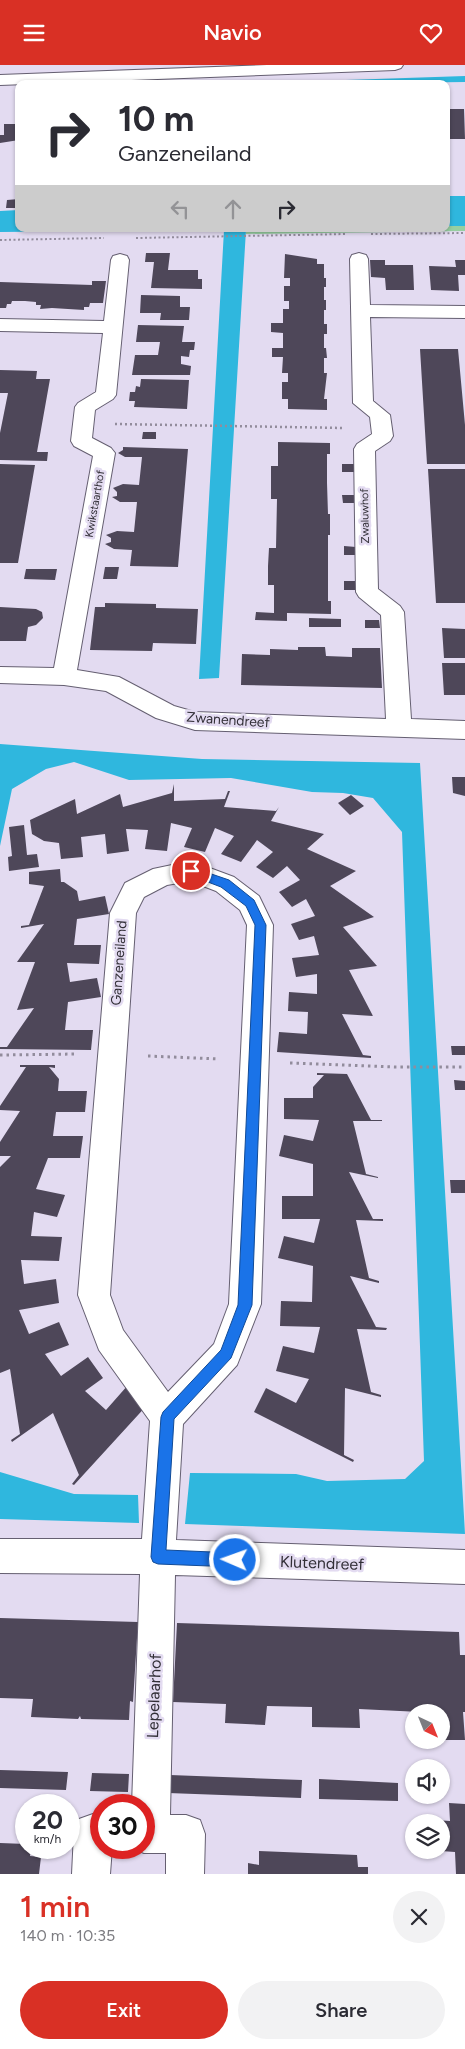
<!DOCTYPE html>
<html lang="en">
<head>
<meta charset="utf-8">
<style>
	body { margin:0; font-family:Figtree,sans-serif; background:#f2f2f3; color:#2b2b33; height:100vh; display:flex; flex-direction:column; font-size:19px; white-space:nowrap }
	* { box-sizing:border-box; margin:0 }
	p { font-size:16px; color:#7c7c81 }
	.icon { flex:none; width:28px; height:28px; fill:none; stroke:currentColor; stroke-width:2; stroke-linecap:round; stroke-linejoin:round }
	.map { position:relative; height:1809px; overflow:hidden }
	.sheet { display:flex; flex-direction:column; background:#fff; flex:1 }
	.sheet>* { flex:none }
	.hud { position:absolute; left:15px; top:15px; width:435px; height:152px; border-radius:10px; box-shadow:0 1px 4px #0004; background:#fff; color:#2b2b33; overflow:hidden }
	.needle { width:32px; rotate:137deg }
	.buttons { position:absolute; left:405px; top:1639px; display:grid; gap:10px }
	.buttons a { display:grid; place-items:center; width:45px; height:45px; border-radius:50%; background:#fff; box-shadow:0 1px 4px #0004; font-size:25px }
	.speed { position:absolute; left:15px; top:1729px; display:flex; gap:10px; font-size:25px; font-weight:700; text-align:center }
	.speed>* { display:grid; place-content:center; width:65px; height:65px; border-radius:50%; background:#fff; box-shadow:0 1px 4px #0004; line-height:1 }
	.speed small { font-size:12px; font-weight:400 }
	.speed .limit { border:8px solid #d22; background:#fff; color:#111 }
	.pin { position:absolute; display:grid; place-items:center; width:42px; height:42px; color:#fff; margin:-21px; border:2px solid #fff; border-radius:50%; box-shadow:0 1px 5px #0007 }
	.me { position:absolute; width:55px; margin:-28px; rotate:272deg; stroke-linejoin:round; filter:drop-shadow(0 0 4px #0008) }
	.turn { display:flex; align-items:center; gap:18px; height:105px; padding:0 20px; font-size:22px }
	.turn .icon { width:65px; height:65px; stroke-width:2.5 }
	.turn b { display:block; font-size:35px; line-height:42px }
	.lanes { display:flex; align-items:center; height:48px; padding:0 20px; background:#0003; justify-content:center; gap:25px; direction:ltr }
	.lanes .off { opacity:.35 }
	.round { display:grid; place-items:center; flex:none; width:52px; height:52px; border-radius:26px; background:#f2f2f3 }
	.overview { display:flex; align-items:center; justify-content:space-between; height:85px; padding:0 20px }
	h1 { font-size:30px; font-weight:600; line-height:38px; color:#d93025 }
	.cta { display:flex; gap:10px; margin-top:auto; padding:10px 20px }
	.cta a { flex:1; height:58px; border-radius:30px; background:#d93025; color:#fff; font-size:20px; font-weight:600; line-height:58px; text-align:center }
	.cta a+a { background:#f2f2f3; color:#2b2b33 }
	header { display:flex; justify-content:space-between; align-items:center; height:65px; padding:0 20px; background:#d93025; color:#fff; font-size:22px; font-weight:600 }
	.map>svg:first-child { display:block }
	.green { fill:#97cfa1 }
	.water { fill:#2fb7de }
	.building { fill:#4e4759 }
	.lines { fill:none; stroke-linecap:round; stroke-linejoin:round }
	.minor-casing { stroke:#655f71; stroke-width:2 }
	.path-far2 { stroke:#928c9c; stroke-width:2; stroke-dasharray:2 2.5; stroke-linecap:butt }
	.path-far1 { stroke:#928c9c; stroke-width:2.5; stroke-dasharray:2 3; stroke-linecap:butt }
	.path { stroke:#928c9c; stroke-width:3; stroke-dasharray:2.5 4; stroke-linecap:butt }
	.minor { fill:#fff; fill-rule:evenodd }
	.route { fill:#1a73e8; stroke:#114b97 }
	.labels { text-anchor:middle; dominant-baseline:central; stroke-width:5; stroke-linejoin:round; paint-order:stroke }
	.far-street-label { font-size:11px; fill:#322f37; stroke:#e3dbf1 }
	.street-label { font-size:14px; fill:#322f37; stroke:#e3dbf1 }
	.near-street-label { font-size:16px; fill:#322f37; stroke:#e3dbf1 }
</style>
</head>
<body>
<header><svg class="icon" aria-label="menu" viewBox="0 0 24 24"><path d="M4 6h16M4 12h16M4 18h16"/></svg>Navio<svg class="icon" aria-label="heart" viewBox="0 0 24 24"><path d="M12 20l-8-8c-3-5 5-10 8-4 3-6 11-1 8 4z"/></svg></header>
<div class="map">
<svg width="465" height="1809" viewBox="0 0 465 1809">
	<rect width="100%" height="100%" fill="#e3dbf1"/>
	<path class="green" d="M446 161H465V166L246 169V165L446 164Z"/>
	<path class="water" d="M465 11V17L316 19V16Z
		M446 131H465V161H446Z
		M19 145V164H304L246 165 219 613 199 614 224 165 0 167V146Z
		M0 679 202 694 420 698 465 1469 185 1459 190 1408 296 1409 327 1416 405 1414 424 1396 402 767 373 733 343 728 312 727 231 713 129 715 74 697 46 704 12 724 0 781Z
		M0 1407 74 1429 138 1430 139 1458 0 1454Z"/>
	<path class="building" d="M446 44H464L465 74H446Z
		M4 59H19V75L0 78V70H4Z
		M19 134V143H6L7 135Z
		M146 188H170L168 205H198V214H202V224L151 223 154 197H145Z
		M285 189 317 194V199H324V213H326V222H324V235H326V245H324V259H327V269H324V283H326L327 293H324V308H327L324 334H327V345L288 344V334H282V317H288V308H282L283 292H272V283H283V268L271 267V258H283V244H289V236H284V221H290V213H284Z
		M370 195H385V200H413L414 225H386L385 213 371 212Z
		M455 195H465V210H458L459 226 431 225 429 201 456 202Z
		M92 216H106L103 238H90L89 242H84V245L52 243 40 244 41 240H36V237L25 236H12L11 239H7L6 243H0V217L92 220Z
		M141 230 180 231V242H190L189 255H160L161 248H140Z
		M138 260 184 261 182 277H195L194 285H190L189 292 181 291V299L191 301 190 310H132L135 290H158L160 277H136Z
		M420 284H458L465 360V399H427Z
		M0 305 37 306 36 314H50L37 387H48L47 396 0 395V368L8 328H0Z
		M141 314 189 315 187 344 134 342 135 336H129L130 327H135L136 321 140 322Z
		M143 367H156V374H142Z
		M278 377 330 378V389H327V418L328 449H330V470H328V536H331V549L287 548V556L255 555 256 547 274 548V520H268V501L269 483H276L277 434H271V401H278Z
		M123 382 188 384 178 502 130 501 132 485 114 484 105 479 111 477V473L106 470 117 466 134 467 137 437H120L112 432 117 431V427L113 423 123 419 139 420 142 392H125L118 388 123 385Z
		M0 399 35 400 18 498H0Z
		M342 399H355V407H342Z
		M428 404H465V538H436Z
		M342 430H355V438H343Z
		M344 481 356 482V490H344Z
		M105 502H119L117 514H103Z
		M26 504H57L55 515 24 514Z
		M344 516H357V525H344Z
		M105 538 156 539V543L198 544 196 579 153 578 152 586 90 585 95 542H105Z
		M0 542 36 544 42 547 43 553 36 560 28 562 26 576H0Z
		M309 553 341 554V562H309Z
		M365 555H379L380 563H365Z
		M442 563 465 564V593H444Z
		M298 582H325L326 591 352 592V583H380L382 623 241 620 242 589 270 590V584L298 585Z
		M442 598H465V630H444Z
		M452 712H465V731L453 728Z
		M174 719V736L225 734 228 726H230L224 742 276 746 279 742 271 756 324 769 307 784 356 806 330 821 374 852 343 862 377 901 349 905 373 951 342 949 363 990 371 991V993L277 987 279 967 307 969 308 947 288 946 289 927 317 929V909L296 912 292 893 319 890 314 871 299 875 291 859 315 851 306 834 292 842 279 827 300 815 287 801 273 813 256 802 273 787 257 775 241 797 221 789 234 771 215 763 205 787 184 782 192 763 171 758 167 786 145 784 148 765 126 764 129 786 107 789 105 769 81 772 83 792 61 794 59 778 44 776 32 769 30 755 75 734 77 749 120 729 123 742 172 728Z
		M351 730 364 741 350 750 338 738Z
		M24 760 27 790 37 789 39 802 9 806 8 792 12 791 9 762Z
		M60 804 61 817H64L77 826 79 836 105 831 109 849 77 854 74 880H101L99 899 67 898 70 917 97 913 101 932 68 937 65 965H93L91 985 0 984V982H7L34 943 17 945 35 897H17L44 859 21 863V861L29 860 44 821 29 819V807Z
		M451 981H465V990H452Z
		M20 1000H55V1003L49 1002 59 1014 58 1026H87L85 1047H56L53 1071H83L80 1093H48L36 1124 65 1130 57 1152 34 1147 31 1171 62 1172 59 1196 21 1195 24 1219 56 1214 59 1238 19 1245 29 1269 59 1257 69 1280 45 1289 61 1311 88 1292 103 1313 85 1326 106 1345 128 1320 149 1338 74 1420 72 1419 79 1410 53 1348 12 1377 11 1375 20 1369 10 1304 0 1308V1102L11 1091H0V1077L20 1046 0 1045V1041L26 1002H20Z
		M317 1008 347 1009 371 1055H382V1056H353L366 1109 378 1112V1113L349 1107 373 1154H383V1156L356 1155 369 1213 379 1216V1218L350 1211 376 1262 387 1263 386 1265 357 1264 371 1327 381 1330V1332L345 1323 344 1390 354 1395 353 1397 254 1347 266 1323 296 1338 309 1314 276 1306 283 1281 314 1288 320 1262 280 1261 281 1236 312 1237 313 1201 278 1193 284 1171 314 1178 320 1154H282V1131H313V1099L279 1091 284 1070 313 1076 319 1055 284 1054V1033H313V1022L324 1010H317Z
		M454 1015 465 1016V1025H455Z
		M450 1115H465V1128H451Z
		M0 1553 138 1557 133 1637 130 1636 129 1655 81 1654 80 1651 78 1654 31 1652 33 1634 0 1633Z
		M177 1558 459 1567 460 1590H465V1647H463L465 1675H441V1648L359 1644 360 1663 312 1662V1642L267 1641 265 1660 225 1658 226 1639 173 1637Z
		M0 1705 68 1707 66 1725 0 1723Z
		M92 1708 129 1709 128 1727 90 1726Z
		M170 1710 302 1715 301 1733 168 1728Z
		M319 1714 398 1718V1736L319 1734Z
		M449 1738 465 1739V1809H456L455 1787 441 1786V1758H435V1755L450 1756Z
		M0 1778 26 1779V1782H31L30 1791 41 1792 39 1809H0Z
		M259 1786 357 1790 358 1802H368V1809H248V1798L259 1800Z"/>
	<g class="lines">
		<defs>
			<path id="minor" d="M267 0H403L401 3 395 5 0 20V10Z
				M359 188 366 190 368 194 370 240 465 241V253L370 252 373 336 390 350 393 371 390 376 375 386 378 524 400 541 404 547 411 654 465 656V674L195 665 156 653 106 626 64 620 0 618V602L54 603 93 391 74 381 71 376 75 342 78 338 96 327 103 268 0 266V254L104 256 111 195 113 191 120 189 127 191 129 195 116 330 113 334 95 345 92 373 111 383 115 388 77 605 119 612 174 641 195 647 386 654 381 550 359 532 356 527 354 384 357 379 372 369 370 352 353 338 350 194 352 190Z
				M191 796 234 812 259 831 273 860 261 1239 237 1300 183 1359 176 1475 465 1485V1519L175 1510 170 1750H186L200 1755 205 1769 204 1809H166V1788H144L130 1782H144V1740H132L140 1509 0 1508V1474H142L150 1356 99 1285 78 1230 110 848 125 818 153 804ZM190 816 216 826 240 845 247 860 229 1239 214 1279 168 1327 123 1265 110 1230 136 848 144 832 167 820Z
				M93 1749H101V1782H112L110 1809H72L74 1768 79 1754Z"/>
		</defs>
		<use href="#minor" class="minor-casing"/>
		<path class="path-far2" d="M371 169 465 168
			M136 173 347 169
			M0 175 104 173"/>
		<path class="path-far1" d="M115 359 344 363"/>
		<path class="path" d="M0 990 77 989
			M148 991 219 994
			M290 998 395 1002H465"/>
		<use href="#minor" class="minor"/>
	</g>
	<path class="route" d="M191 802 229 815 254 835 266 860 252 1240 231 1293 174 1354 166 1485 235 1488 240 1490 242 1495 240 1500 235 1502 158 1499 153 1497 151 1492 161 1352 163 1347 221 1285 238 1240 255 860 246 841 221 822 187 809 185 806Z"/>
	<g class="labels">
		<g class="far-street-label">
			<text transform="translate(95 439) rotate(-80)">Kwikstaarthof</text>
			<text transform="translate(365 451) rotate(-91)">Zwaluwhof</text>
		</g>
		<g class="street-label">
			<text transform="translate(228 655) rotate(4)">Zwanendreef</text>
			<text transform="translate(119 898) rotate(-86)">Ganzeneiland</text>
		</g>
		<g class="near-street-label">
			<text transform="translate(322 1498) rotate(2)">Klutendreef</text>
			<text transform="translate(154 1631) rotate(-88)">Lepelaarhof</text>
		</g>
	</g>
</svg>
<div class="buttons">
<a><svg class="needle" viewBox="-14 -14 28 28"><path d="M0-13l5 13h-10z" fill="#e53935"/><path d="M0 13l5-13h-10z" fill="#7c7c81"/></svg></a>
<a><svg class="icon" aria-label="sound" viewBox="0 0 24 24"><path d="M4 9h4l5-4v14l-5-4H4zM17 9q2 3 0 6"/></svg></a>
<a><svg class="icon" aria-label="layers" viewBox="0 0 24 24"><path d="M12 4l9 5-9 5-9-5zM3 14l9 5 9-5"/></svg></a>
</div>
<div class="speed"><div>20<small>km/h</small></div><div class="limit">30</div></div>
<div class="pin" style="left:191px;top:806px;background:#d93025"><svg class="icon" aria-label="arrive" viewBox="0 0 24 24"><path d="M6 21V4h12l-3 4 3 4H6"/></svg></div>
<svg class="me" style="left:235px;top:1495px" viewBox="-20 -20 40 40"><circle r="17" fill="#1a73e8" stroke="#fff" stroke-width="3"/><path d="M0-11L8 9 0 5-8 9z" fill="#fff"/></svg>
<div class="hud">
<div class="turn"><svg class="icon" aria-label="right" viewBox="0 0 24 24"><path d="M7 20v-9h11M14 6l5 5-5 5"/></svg><div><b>10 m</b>Ganzeneiland</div></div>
<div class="lanes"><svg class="icon off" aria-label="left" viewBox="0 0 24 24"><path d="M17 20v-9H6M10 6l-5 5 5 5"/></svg><svg class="icon off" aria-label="ahead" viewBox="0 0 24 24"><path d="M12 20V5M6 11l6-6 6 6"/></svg><svg class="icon" aria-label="right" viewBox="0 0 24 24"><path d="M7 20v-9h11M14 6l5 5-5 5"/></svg></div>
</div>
</div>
<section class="sheet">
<div class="overview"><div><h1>1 min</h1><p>140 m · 10:35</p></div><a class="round"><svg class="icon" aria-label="close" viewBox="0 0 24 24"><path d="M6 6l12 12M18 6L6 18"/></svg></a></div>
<div class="cta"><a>Exit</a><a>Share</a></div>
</section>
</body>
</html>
